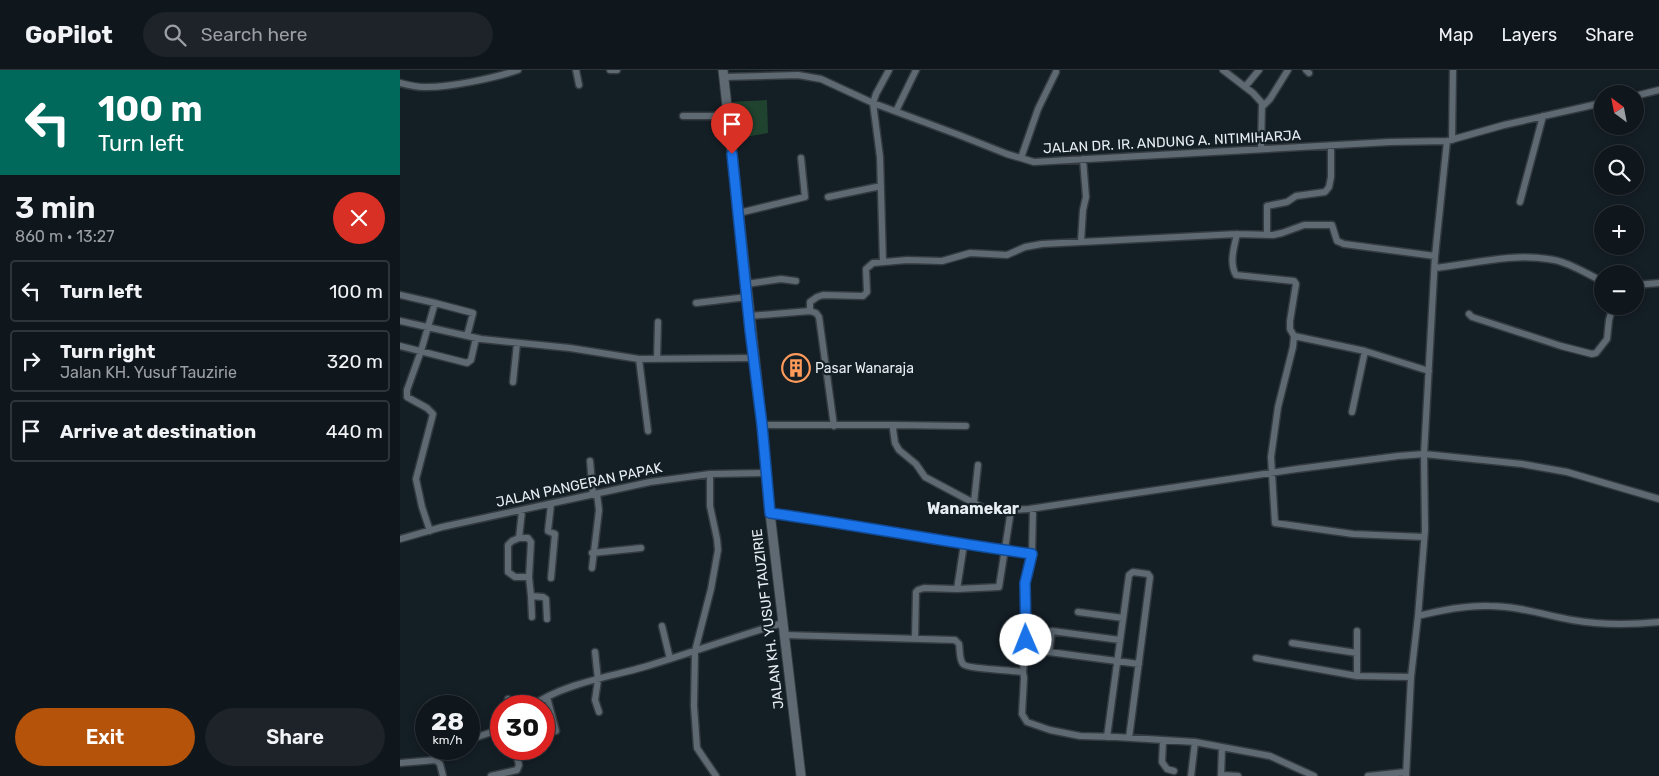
<!DOCTYPE html>
<html lang="en">
<head>
<meta charset="utf-8">
<style>
	body { margin:0; font-family:Rubik,sans-serif; background:#1d2329; color:#f1f3f6; height:100vh; display:flex; flex-direction:column; font-size:19px; white-space:nowrap }
	* { box-sizing:border-box; margin:0 }
	p { font-size:16px; color:#9b9fa3 }
	.icon { flex:none; width:28px; height:28px; fill:none; stroke:currentColor; stroke-width:2; stroke-linecap:round; stroke-linejoin:round }
	.map { position:relative; flex:1; overflow:hidden }
	.sheet { display:flex; flex-direction:column; background:#0f161c; width:400px }
	.sheet>* { flex:none }
	.guide { background:#00695c; color:#fff; overflow:hidden }
	.needle { width:32px; rotate:328deg }
	.controls { position:absolute; left:1194px; top:15px; display:grid; gap:10px }
	.controls a { display:grid; place-items:center; width:50px; height:50px; border-radius:50%; background:#0f161c; box-shadow:0 2px 8px #0003,0 0 0 1px #2f353b; font-size:25px }
	.speed { position:absolute; left:15px; top:625px; display:flex; gap:10px; font-size:25px; font-weight:700; text-align:center }
	.speed>* { display:grid; place-content:center; width:65px; height:65px; border-radius:50%; background:#0f161c; box-shadow:0 2px 8px #0003,0 0 0 1px #2f353b; line-height:1 }
	.speed small { font-size:12px; font-weight:400 }
	.speed .limit { border:8px solid #d22; background:#fff; color:#111 }
	.pin { position:absolute; display:grid; place-items:center; width:42px; height:42px; color:#fff; margin:-51px -21px; border-radius:50% 50% 50% 0; rotate:-45deg; box-shadow:0 0 5px #0007 }
	.pin .icon { rotate:45deg }
	.me { position:absolute; width:55px; margin:-28px; rotate:359deg; stroke-linejoin:round; filter:drop-shadow(0 0 4px #0008) }
	.turn { display:flex; align-items:center; gap:18px; height:105px; padding:0 15px; font-size:22px }
	.turn .icon { width:65px; height:65px; stroke-width:2.5 }
	.turn b { display:block; font-size:35px; line-height:42px }
	.round { display:grid; place-items:center; flex:none; width:52px; height:52px; border-radius:26px; background:#1d2329 }
	.summary { display:flex; align-items:center; justify-content:space-between; height:85px; padding:0 15px }
	h1 { font-size:30px; font-weight:600; line-height:38px }
	.cta { display:flex; gap:10px; margin-top:auto; padding:10px 15px }
	.cta a { flex:1; height:58px; border-radius:30px; background:#b45309; color:#fff; font-size:20px; font-weight:600; line-height:58px; text-align:center }
	.cta a+a { background:#1d2329; color:#f1f3f6 }
	ul { padding:0; list-style:none }
	li { display:flex; align-items:center; gap:15px; height:62px; margin:0 10px 8px; padding:0 5px; border:2px solid #2f353b; border-radius:5px }
	li div { flex:1 }
	li b { display:block; font-size:19px }
	li em { font-style:normal }
	header { display:flex; align-items:center; gap:30px; box-sizing:border-box; height:70px; padding:0 25px; background:#0f161c; border-bottom:1px solid #2f353b }
	header strong { font-size:24px }
	nav { display:flex; gap:28px; margin-inline-start:auto; font-size:18px }
	.search { width:350px; height:45px; background:#1d2329; display:flex; align-items:center; gap:12px; box-sizing:border-box; padding:0 18px; border-radius:28px; color:#9b9fa3; font-size:19px }
	main { display:flex; flex:1; min-height:0 }
	.map>svg:first-child { display:block }
	.park { fill:#1f432f }
	.lines { fill:none; stroke-linecap:round; stroke-linejoin:round }
	.street-casing { stroke:#343b40; stroke-width:9 }
	.secondary-casing { stroke:#343b40; stroke-width:11 }
	.street { stroke:#5e6972; stroke-width:6 }
	.secondary { stroke:#5e6972; stroke-width:9 }
	.route-casing { stroke:#114b97; stroke-width:12 }
	.route { stroke:#1a73e8; stroke-width:9 }
	.labels { text-anchor:middle; dominant-baseline:central; stroke-width:4.5; stroke-linejoin:round; paint-order:stroke }
	.street-label { font-size:14px; fill:#e7eef3; stroke:#141e25 }
	.poi-label { font-size:14px; fill:#e7eef3; stroke:#141e25; text-anchor:start }
	.quarter-label { font-size:16px; font-weight:bold; fill:#e7eef3; stroke:#141e25 }
</style>
</head>
<body>
<header>
<strong>GoPilot</strong>
<div class="search"><svg class="icon" aria-label="search" viewBox="0 0 24 24"><circle cx="10" cy="10" r="6"/><path d="M15 15l6 6"/></svg>Search here</div>
<nav><a>Map</a><a>Layers</a><a>Share</a></nav>
</header>
<main>
<section class="sheet">
<div class="guide">
<div class="turn"><svg class="icon" aria-label="left" viewBox="0 0 24 24"><path d="M17 20v-9H6M10 6l-5 5 5 5"/></svg><div><b>100 m</b>Turn left</div></div>
</div>
<div class="summary"><div><h1>3 min</h1><p>860 m · 13:27</p></div><a class="round" style="background:#d93025;color:#fff"><svg class="icon" aria-label="close" viewBox="0 0 24 24"><path d="M6 6l12 12M18 6L6 18"/></svg></a></div>
<ul>
<li><svg class="icon" aria-label="left" viewBox="0 0 24 24"><path d="M17 20v-9H6M10 6l-5 5 5 5"/></svg><div><b>Turn left</b></div><em>100 m</em></li>
<li><svg class="icon" aria-label="right" viewBox="0 0 24 24"><path d="M7 20v-9h11M14 6l5 5-5 5"/></svg><div><b>Turn right</b><p>Jalan KH. Yusuf Tauzirie</p></div><em>320 m</em></li>
<li><svg class="icon" aria-label="arrive" viewBox="0 0 24 24"><path d="M6 21V4h12l-3 4 3 4H6"/></svg><div><b>Arrive at destination</b></div><em>440 m</em></li>
</ul>
<div class="cta"><a>Exit</a><a>Share</a></div>
</section>
<div class="map">
<svg width="1259" height="706" viewBox="0 0 1259 706">
	<rect width="100%" height="100%" fill="#141e25"/>
	<path class="park" d="M367 30 368 63 333 69 329 32Z"/>
	<g class="lines">
		<defs>
			<path id="street" d="M176 0 179 15
				M210 0H217
				M823 0 853 23 862 33 861 79
				M906 0 909 3
				M324 7 398 5 421 9 473 33 559 65 607 84 634 92 990 72 1047 71 1104 55 1202 33
				M0 13C8 15 16 17 24 17 47 18 95 8 118 0
				M845 17 859 0
				M1235 26 1259 20
				M863 36 870 29 888 0
				M496 41 516 0
				M283 46H328
				M1052 70 1053 0
				M621 88 638 39 656 2
				M428 127 481 116
				M1120 132 1143 46
				M339 143 405 127 401 88
				M837 164C834 177 829 193 836 205L894 211 896 214 890 251V259L894 266 893 277 878 337 871 387 875 453 953 464 1024 467
				M867 165V136L887 132 896 126 925 122 929 117 931 107V76
				M681 171 683 140 686 127 683 89
				M483 192 480 87 473 33 476 24 489 0
				M1035 198C1072 194 1112 183 1148 189 1167 191 1185 203 1202 211
				M346 214 381 209 396 211
				M1235 215 1259 213
				M0 225 35 233 21 281 7 320V327L27 338 33 344 16 409 22 437 30 461
				M35 233 73 243 67 266
				M296 233 347 227
				M1069 244 1072 247 1161 276 1192 284 1196 283 1207 269 1209 250 1213 236
				M349 246 410 241
				M0 251 81 269 170 278 239 289 353 288
				M894 266 965 281 1029 301
				M0 276 67 293 71 290 76 268
				M239 289 248 361
				M257 289 258 252
				M113 312 117 273
				M952 342 965 281
				M362 355H495L493 359 495 373 499 380 516 394 525 407 585 439 597 441 629 439 897 399 998 386 1024 384 1122 394 1167 402 1259 429
				M495 355 566 356
				M434 356 419 247 416 243 410 241V232L417 227 423 225 463 226 467 222 466 199 473 193 507 190 542 191 570 183 607 185 625 177 642 174 837 164 873 165 882 163 904 155H932L937 171 944 174 1035 186
				M190 391 193 425
				M310 404V436L317 469 318 480 311 519 295 581 294 636 297 678 316 706
				M574 432 578 395
				M122 441 119 468H128L131 472 129 507 131 526 143 527 146 529 147 549
				M370 443C457 455 544 472 632 484
				M119 468 112 471 108 475V502L115 507H129
				M0 469 42 457 250 412 310 404 365 403
				M192 483 241 478
				M192 498 199 440 197 424
				M151 508 155 464 148 461 151 434
				M557 519 564 474
				M131 526 132 547
				M678 542 723 548
				M1018 546C1041 540 1065 535 1089 536 1117 536 1145 545 1172 550 1201 555 1229 555 1259 552
				M262 556 270 589
				M385 565 555 570 559 574C560 580 559 589 563 594 567 599 612 600 623 602L624 608 622 644 627 652 650 660 680 666 716 667 795 672 870 686 914 706
				M515 569 516 522 518 520 524 518 557 519 599 517 611 440
				M720 570 652 561 649 582 739 594
				M892 573 957 583
				M195 582 198 610 195 630 199 642
				M856 588 957 606 1011 607
				M623 602 626 570 625 513 632 484 633 439
				M957 606V561
				M147 627 156 661
				M108 629 110 636
				M132 636C162 614 209 607 244 597 291 583 336 566 383 553
				M707 667 729 505 733 502 748 504 750 507 729 668
				M69 668H74L101 659
				M763 671 762 692 767 699 774 701
				M0 693 36 690 40 694 43 706
				M821 705 838 706
				M91 706 117 700 119 695 115 679
				M791 706 795 672
				M821 706 822 678
				M968 706 1006 702
				M1006 706 1011 607 1018 546 1025 460 1024 384 1035 186 1047 71"/>
			<path id="secondary" d="M323 0 362 355 370 443 401 706"/>
		</defs>
		<use href="#street" class="street-casing"/>
		<use href="#secondary" class="secondary-casing"/>
		<use href="#street" class="street"/>
		<use href="#secondary" class="secondary"/>
	</g>
	<g class="lines">
		<defs>
			<path id="route" d="M332 84 350 260 362 355 370 443C457 455 544 472 632 484L625 513 626 570"/>
		</defs>
		<use href="#route" class="route-casing"/>
		<use href="#route" class="route"/>
	</g>
	<defs>
		<symbol id="building-ring" viewBox="-11 -11 22 22"><circle r="9.5" fill="#141e25" stroke="#ff9b5a" stroke-width="1.5"/><path d="M-4-6H4V6H1V3H-1V6H-4ZM-2.5-4.3h1.7v1.8h-1.7ZM.8-4.3h1.7v1.8H.8ZM-2.5-1h1.7V.8h-1.7ZM.8-1h1.7V.8H.8Z" fill="#ff9b5a"/></symbol>
	</defs>
	<g fill-rule="evenodd">
		<use href="#building-ring" x="380" y="282" width="32" height="32"/>
	</g>
	<g class="labels">
		<g class="street-label">
			<text transform="translate(772 72) rotate(-3)">JALAN DR. IR. ANDUNG A. NITIMIHARJA</text>
			<text transform="translate(179 415) rotate(-12)">JALAN PANGERAN PAPAK</text>
			<text transform="translate(368 549) rotate(-97)">JALAN KH. YUSUF TAUZIRIE</text>
		</g>
		<g class="poi-label">
			<text x="415" y="298">Pasar Wanaraja</text>
		</g>
		<g class="quarter-label">
			<text x="573" y="438">Wanamekar</text>
		</g>
	</g>
</svg>
<div class="controls">
<a><svg class="needle" viewBox="-14 -14 28 28"><path d="M0-13l5 13h-10z" fill="#e53935"/><path d="M0 13l5-13h-10z" fill="#9b9fa3"/></svg></a>
<a><svg class="icon" aria-label="search" viewBox="0 0 24 24"><circle cx="10" cy="10" r="6"/><path d="M15 15l6 6"/></svg></a>
<a>+</a>
<a>−</a>
</div>
<div class="speed"><div>28<small>km/h</small></div><div class="limit">30</div></div>
<div class="pin" style="left:332px;top:84px;background:#d93025"><svg class="icon" aria-label="arrive" viewBox="0 0 24 24"><path d="M6 21V4h12l-3 4 3 4H6"/></svg></div>
<svg class="me" style="left:626px;top:570px" viewBox="-20 -20 40 40"><circle r="19" fill="#fff"/><path d="M0-13L10 11 0 6-10 11z" fill="#1a73e8"/></svg>
</div>
</main>
</body>
</html>
